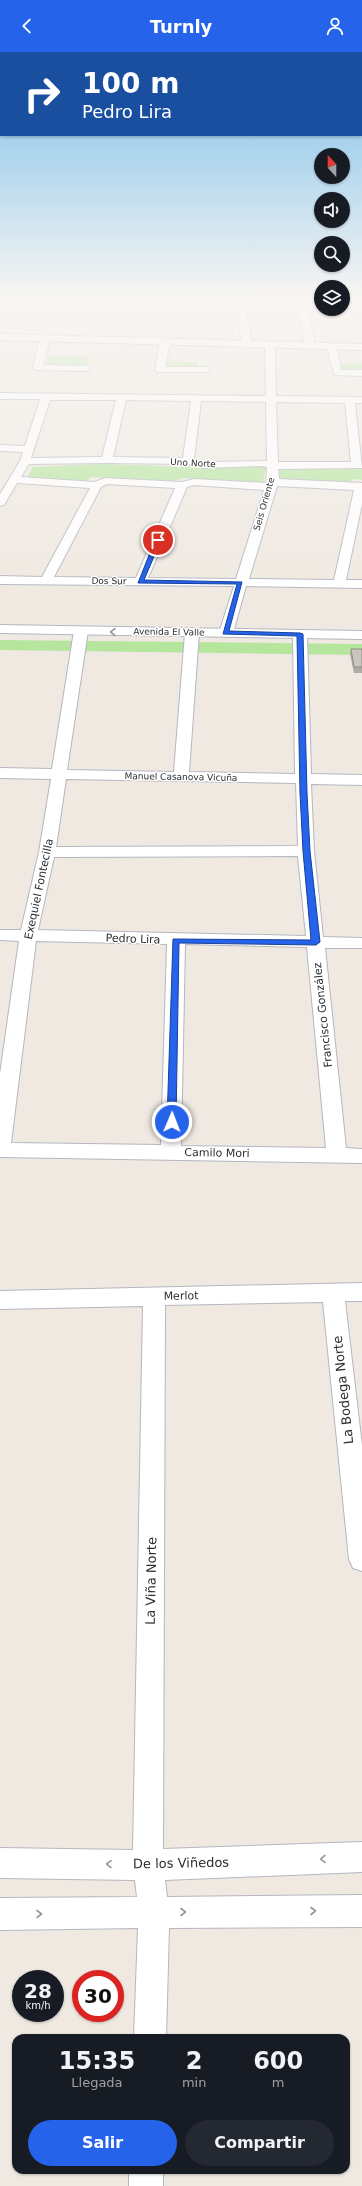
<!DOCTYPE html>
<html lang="es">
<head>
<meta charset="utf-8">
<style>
	body { margin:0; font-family:"DejaVu Sans",sans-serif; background:#242831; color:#f1f3f6; height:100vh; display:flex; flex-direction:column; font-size:15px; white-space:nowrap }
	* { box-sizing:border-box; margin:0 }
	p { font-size:13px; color:#9ea1a6 }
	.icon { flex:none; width:22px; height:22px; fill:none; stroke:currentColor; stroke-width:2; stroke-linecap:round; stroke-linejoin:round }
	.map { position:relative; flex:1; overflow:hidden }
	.details { position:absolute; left:12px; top:1982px; width:338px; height:140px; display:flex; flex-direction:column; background:#171b24; border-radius:12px; box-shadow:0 1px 3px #0004 }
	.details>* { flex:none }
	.guide { position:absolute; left:0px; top:0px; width:362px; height:84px; box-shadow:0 1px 3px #0004; background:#1a4fa0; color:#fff; overflow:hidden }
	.needle { width:26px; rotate:339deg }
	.tools { position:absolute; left:314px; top:96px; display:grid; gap:8px }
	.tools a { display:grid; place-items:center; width:36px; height:36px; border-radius:50%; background:#171b24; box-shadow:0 1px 3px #0004; font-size:20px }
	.speed { position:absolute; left:12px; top:1918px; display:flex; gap:8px; font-size:20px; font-weight:700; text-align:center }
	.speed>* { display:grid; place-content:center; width:52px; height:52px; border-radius:50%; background:#171b24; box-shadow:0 1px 3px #0004; line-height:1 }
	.speed small { font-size:10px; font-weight:400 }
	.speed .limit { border:6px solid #d22; background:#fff; color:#111 }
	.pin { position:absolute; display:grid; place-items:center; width:34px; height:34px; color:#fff; margin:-17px; border:2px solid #fff; border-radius:50%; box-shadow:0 1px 4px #0007 }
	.me { position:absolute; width:44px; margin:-22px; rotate:1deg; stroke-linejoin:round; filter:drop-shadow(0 0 3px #0008) }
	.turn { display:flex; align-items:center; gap:14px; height:84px; padding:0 16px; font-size:18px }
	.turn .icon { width:52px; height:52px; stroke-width:2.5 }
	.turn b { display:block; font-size:28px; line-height:34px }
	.eta { display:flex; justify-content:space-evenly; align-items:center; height:68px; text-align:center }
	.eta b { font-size:24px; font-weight:800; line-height:28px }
	.primary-button { display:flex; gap:8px; margin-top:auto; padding:8px 16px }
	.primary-button a { flex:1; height:46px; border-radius:24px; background:#2563eb; color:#fff; font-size:16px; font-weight:800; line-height:46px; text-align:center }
	.primary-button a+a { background:#242831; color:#f1f3f6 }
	header { display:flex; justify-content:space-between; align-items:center; height:52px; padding:0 16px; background:#2563eb; color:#fff; font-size:18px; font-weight:800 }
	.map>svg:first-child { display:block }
	.green { fill:#b6e59e }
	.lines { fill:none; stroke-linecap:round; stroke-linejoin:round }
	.minor-casing { stroke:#b4b7c1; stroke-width:2 }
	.tertiary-casing { stroke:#b4b7c1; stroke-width:2 }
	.minor { fill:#fff; fill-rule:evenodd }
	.tertiary { fill:#fff; fill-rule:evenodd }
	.wall { fill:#afaba4 }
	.building { fill:#cbc7bf; stroke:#8e8b86 }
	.oneway { stroke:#969696 }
	.route { fill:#2563eb; stroke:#184099 }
	.labels { text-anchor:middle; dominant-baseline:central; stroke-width:3; stroke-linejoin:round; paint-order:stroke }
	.far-street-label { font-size:9px; fill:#2e2e2e; stroke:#fff }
	.street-label { font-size:11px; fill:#2e2e2e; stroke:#fff }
	.near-street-label { font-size:13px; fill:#2e2e2e; stroke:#fff }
</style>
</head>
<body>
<header><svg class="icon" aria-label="back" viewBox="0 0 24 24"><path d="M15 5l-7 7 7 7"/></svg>Turnly<svg class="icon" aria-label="person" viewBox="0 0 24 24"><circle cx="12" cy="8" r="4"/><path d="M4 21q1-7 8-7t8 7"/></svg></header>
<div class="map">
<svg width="362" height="2134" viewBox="0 0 362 2134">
	<rect width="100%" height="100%" fill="#efe9e1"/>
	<path class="green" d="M48 304 88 305 86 315 45 314Z
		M167 309 198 310V317L166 316Z
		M339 311H362V319H340Z
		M100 412 195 415 266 414 263 430 183 426 175 429 92 425 86 429 26 427 33 415Z
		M280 415H362V428L352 427 349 433 279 429Z
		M0 588 362 592V603L0 598Z"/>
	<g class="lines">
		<defs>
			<path id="minor" d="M236 248H244L252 293 250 295 247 296 242 293Z
				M272 248 302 249 321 248V253L307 254 315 294 313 296 310 297 305 294 298 254 276 251Z
				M45 283 50 286 43 313 86 314 89 315V319L35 318 33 316 40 286Z
				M165 287 170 290 165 315H206L209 316V320H157L155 318 160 290Z
				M270 291 275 294 276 344 362 345V351H355L362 416 278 417 279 427 362 431V452L346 528H362V536L246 534 233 581 226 585 219 581 234 534 0 532V524L42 525 90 436 17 431 4 453 0 454V442L20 409 23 400 0 399V393L25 394 40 347H0V341L266 344 265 294ZM50 348H116L102 405 31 406ZM126 348 191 349 183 406 113 405ZM201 349 266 350 267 409 203 410 194 407ZM276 350 345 351 351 410H278ZM107 411 188 412 203 416 262 414 267 415 266 431 194 427 182 430 105 426 95 430 21 425 29 412ZM107 432 175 436 136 526 54 525 101 435ZM194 433 264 438 236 527 148 526 187 435ZM277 434 354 438 334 528 249 527Z
				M332 292 337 295 341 318H362V324L334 323 327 295Z
				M81 575 88 579 67 718 174 720 185 581 192 577 199 581 189 720 295 722 293 582 300 578 307 582 311 722 362 723V733L311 732 314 799 323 885 362 886V896H325L346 1096 362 1097V1111L0 1105V1022L19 889 0 888V878H21L39 800 51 727 0 726V716L52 717 74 579ZM66 727 296 731 298 794 56 795ZM298 804 306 884 38 878 54 805ZM36 889 167 892 161 1093 11 1091ZM185 892 307 895 326 1096 181 1094Z
				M362 1231V1249H345L362 1394V1519L353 1516 349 1507 323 1250 165 1253 163 1797 362 1790V1820L165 1828 167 1845 362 1843V1875L169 1876 166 1986H134L138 1876 0 1878V1846L137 1845 135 1828 0 1826V1796L133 1798 143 1254 0 1257V1239Z
				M129 2118H163V2134H129Z"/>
			<path id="tertiary" d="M0 282 362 292V298L0 288Z
				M0 573 362 579V587L0 581Z"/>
		</defs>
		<use href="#minor" class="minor-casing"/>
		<use href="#tertiary" class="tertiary-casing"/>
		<use href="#minor" class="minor"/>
		<use href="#tertiary" class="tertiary"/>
	</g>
	<path class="wall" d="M351 597H362V621H354L350 602Z"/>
	<path class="building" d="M351 597H362V615H354Z"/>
	<defs><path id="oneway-chevron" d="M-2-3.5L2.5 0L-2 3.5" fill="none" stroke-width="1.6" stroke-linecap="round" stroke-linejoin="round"/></defs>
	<g class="oneway">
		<use href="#oneway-chevron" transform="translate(113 580) rotate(-179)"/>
		<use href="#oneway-chevron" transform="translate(323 1807) rotate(178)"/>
		<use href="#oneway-chevron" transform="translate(109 1812) rotate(-179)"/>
		<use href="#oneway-chevron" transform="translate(313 1859)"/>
		<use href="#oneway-chevron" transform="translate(183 1860)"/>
		<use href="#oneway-chevron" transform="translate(39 1862)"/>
	</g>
	<linearGradient id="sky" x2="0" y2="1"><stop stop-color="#7abfeb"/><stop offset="0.45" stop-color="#f8f5f2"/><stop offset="1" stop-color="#f8f5f2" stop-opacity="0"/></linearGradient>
	<rect width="362" height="546" fill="url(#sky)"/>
	<path class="route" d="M158 487 161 488 144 528 242 530 229 579 300 581 303 582 307 741 310 799 320 890 316 893 179 891 176 1070 172 1073 167 1070 173 887 311 888 303 799 300 741 297 584 223 582 237 532 138 531 155 488Z"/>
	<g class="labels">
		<g class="far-street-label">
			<text transform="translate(193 411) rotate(3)">Uno Norte</text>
			<text transform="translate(264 452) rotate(-74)">Seis Oriente</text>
			<text transform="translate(109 529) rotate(1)">Dos Sur</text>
			<text transform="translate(169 580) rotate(1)">Avenida El Valle</text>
			<text transform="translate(181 725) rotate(1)">Manuel Casanova Vicuña</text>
		</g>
		<g class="street-label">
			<text transform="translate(39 837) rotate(-78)">Exequiel Fontecilla</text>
			<text transform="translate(133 887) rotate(2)">Pedro Lira</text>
			<text transform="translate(323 963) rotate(-96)">Francisco González</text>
			<text transform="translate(217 1101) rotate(1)">Camilo Mori</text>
			<text transform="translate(181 1244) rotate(-1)">Merlot</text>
		</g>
		<g class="near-street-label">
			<text transform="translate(343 1338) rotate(-96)">La Bodega Norte</text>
			<text transform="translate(151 1529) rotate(-89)">La Viña Norte</text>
			<text transform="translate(181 1811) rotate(-1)">De los Viñedos</text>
		</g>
	</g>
</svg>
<div class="tools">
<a><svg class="needle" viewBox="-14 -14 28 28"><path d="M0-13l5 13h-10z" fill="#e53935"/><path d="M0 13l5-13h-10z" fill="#9ea1a6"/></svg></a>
<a><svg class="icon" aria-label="sound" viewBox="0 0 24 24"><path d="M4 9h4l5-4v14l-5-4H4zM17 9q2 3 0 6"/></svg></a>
<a><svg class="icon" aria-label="search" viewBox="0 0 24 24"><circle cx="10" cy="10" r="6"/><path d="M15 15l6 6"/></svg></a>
<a><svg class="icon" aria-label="layers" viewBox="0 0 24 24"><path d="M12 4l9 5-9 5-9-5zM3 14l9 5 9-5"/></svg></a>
</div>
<div class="speed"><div>28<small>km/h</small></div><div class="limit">30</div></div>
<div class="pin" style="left:158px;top:488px;background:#d93025"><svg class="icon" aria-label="arrive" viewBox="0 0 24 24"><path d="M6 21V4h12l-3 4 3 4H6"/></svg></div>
<svg class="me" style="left:172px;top:1070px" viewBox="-20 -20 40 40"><circle r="17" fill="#2563eb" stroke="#fff" stroke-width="3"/><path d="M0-11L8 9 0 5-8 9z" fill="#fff"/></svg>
<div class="guide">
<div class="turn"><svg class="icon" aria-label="right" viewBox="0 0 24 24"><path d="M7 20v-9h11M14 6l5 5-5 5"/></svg><div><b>100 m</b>Pedro Lira</div></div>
</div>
<section class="details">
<div class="eta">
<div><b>15:35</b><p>Llegada</p></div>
<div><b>2</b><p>min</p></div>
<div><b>600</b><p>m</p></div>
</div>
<div class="primary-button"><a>Salir</a><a>Compartir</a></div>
</section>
</div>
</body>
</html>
